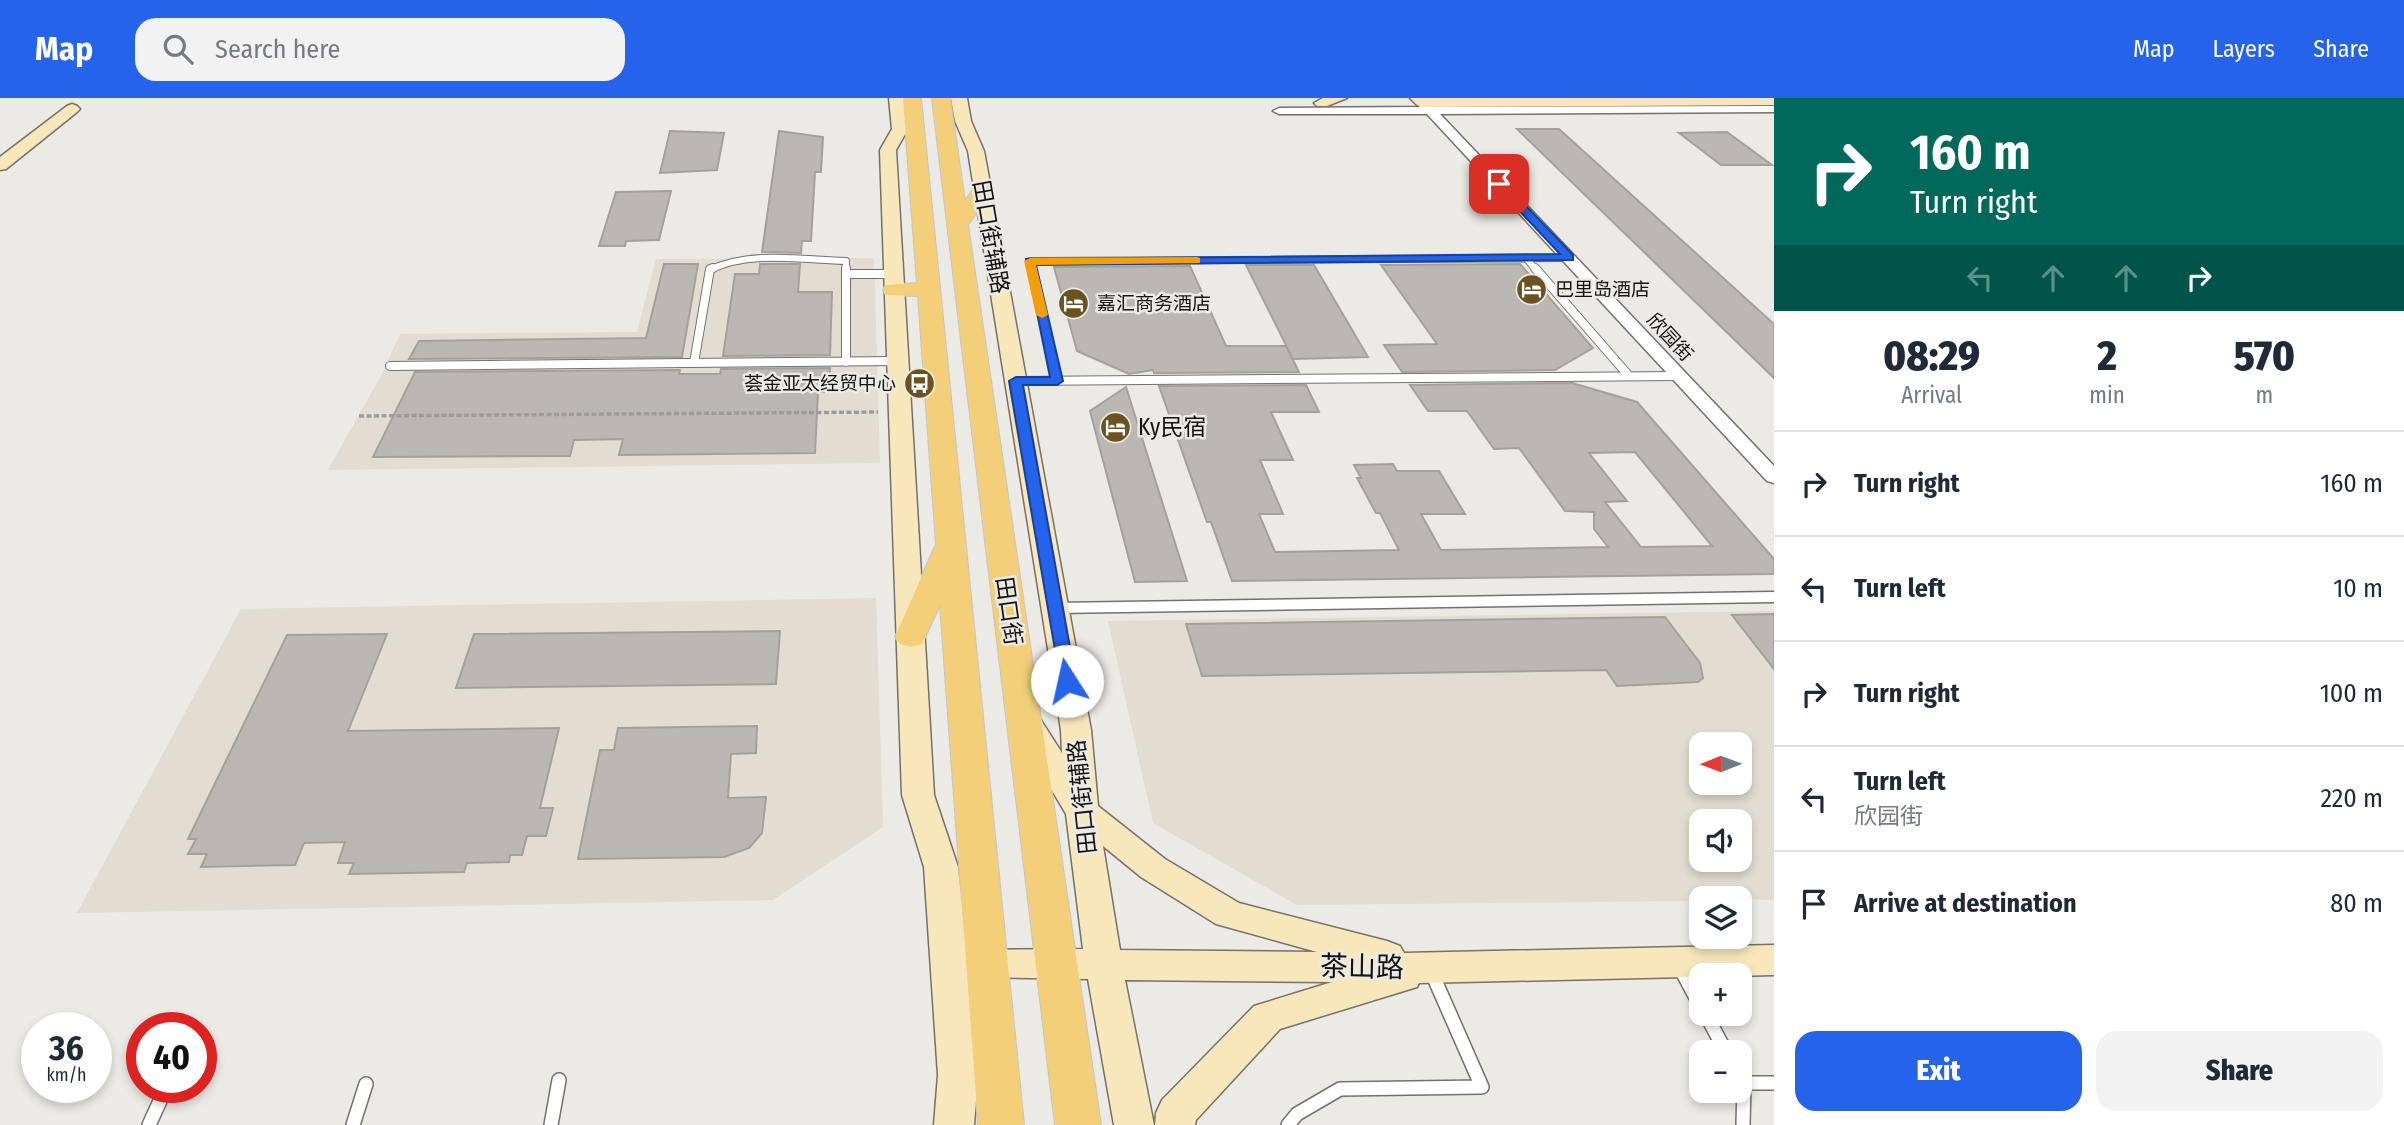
<!DOCTYPE html>
<html lang="en">
<head>
<meta charset="utf-8">
<style>
	body { margin:0; font-family:"Fira Sans Condensed","Noto Sans SC",sans-serif; background:#f2f2f3; color:#1f2937; height:100vh; display:flex; flex-direction:column; font-size:26px; white-space:nowrap }
	* { box-sizing:border-box; margin:0 }
	p { font-size:23px; color:#747a83 }
	.icon { flex:none; width:38px; height:38px; fill:none; stroke:currentColor; stroke-width:2; stroke-linecap:round; stroke-linejoin:round }
	.map { position:relative; flex:1; overflow:hidden }
	.details { display:flex; flex-direction:column; background:#fff; width:630px }
	.details>* { flex:none }
	.hud { background:#00695c; color:#fff; overflow:hidden }
	.needle { width:46px; rotate:269deg }
	.buttons { position:absolute; left:1689px; top:634px; display:grid; gap:14px }
	.buttons a { display:grid; place-items:center; width:63px; height:63px; border-radius:14px; background:#fff; box-shadow:0 4px 10px #0003; font-size:35px }
	.speed { position:absolute; left:21px; top:914px; display:flex; gap:14px; font-size:35px; font-weight:700; text-align:center }
	.speed>* { display:grid; place-content:center; width:91px; height:91px; border-radius:50%; background:#fff; box-shadow:0 4px 10px #0003; line-height:1 }
	.speed small { font-size:18px; font-weight:400 }
	.speed .limit { border:10px solid #d22; background:#fff; color:#111 }
	.pin { position:absolute; display:grid; place-items:center; width:60px; height:60px; color:#fff; margin:-30px; border-radius:14px; box-shadow:0 4px 10px #0006 }
	.me { position:absolute; width:77px; margin:-38px; rotate:350deg; stroke-linejoin:round; filter:drop-shadow(0 0 5px #0008) }
	.turn { display:flex; align-items:center; gap:24px; height:147px; padding:0 21px; font-size:32px }
	.turn .icon { width:91px; height:91px; stroke-width:2.5 }
	.turn b { display:block; font-size:49px; line-height:60px }
	.lanes { display:flex; align-items:center; height:66px; padding:0 21px; background:#0003; justify-content:center; gap:35px; direction:ltr }
	.lanes .off { opacity:.35 }
	.eta { display:flex; justify-content:space-evenly; align-items:center; height:119px; text-align:center }
	.eta b { font-size:42px; font-weight:800; line-height:49px }
	.action { display:flex; gap:14px; margin-top:auto; padding:14px 21px }
	.action a { flex:1; height:80px; border-radius:21px; background:#2563eb; color:#fff; font-size:28px; font-weight:800; line-height:80px; text-align:center }
	.action a+a { background:#f2f2f3; color:#1f2937 }
	ul { padding:0; list-style:none }
	li { display:flex; align-items:center; gap:21px; height:105px; padding:0 21px; border-top:2px solid #e0e1e3 }
	li div { flex:1 }
	li b { display:block; font-size:26px }
	li em { font-style:normal }
	header { display:flex; align-items:center; gap:42px; box-sizing:border-box; height:98px; padding:0 35px; background:#2563eb; color:#fff }
	header strong { font-size:33px }
	nav { display:flex; gap:38px; margin-inline-start:auto; font-size:24px }
	.search { width:490px; height:63px; background:#f2f2f3; display:flex; align-items:center; gap:18px; box-sizing:border-box; padding:0 24px; border-radius:21px; color:#747a83; font-size:26px }
	main { display:flex; flex:1; min-height:0 }
	.map>svg:first-child { display:block }
	.built { fill:#e2dcd1; fill-rule:evenodd }
	.building { fill:#bbb8b4; stroke:#a4a19d; stroke-width:2; fill-rule:evenodd }
	.lines { fill:none; stroke-linecap:round; stroke-linejoin:round }
	.lane-far3-casing { stroke:#73716d; stroke-width:8 }
	.lane-far2-casing { stroke:#73716d; stroke-width:10 }
	.lane-far1-casing { stroke:#73716d; stroke-width:13 }
	.lane-casing { stroke:#73716d; stroke-width:16 }
	.street-casing { stroke:#73716d; stroke-width:3 }
	.secondary-casing { stroke:#73716d; stroke-width:3 }
	.primary-casing { stroke:#c7c6c6; stroke-width:2 }
	.path { stroke:#9d9c98; stroke-width:3.5; stroke-dasharray:5 2.5; stroke-linecap:butt }
	.lane-far3 { stroke:#fff; stroke-width:6 }
	.lane-far2 { stroke:#fff; stroke-width:8 }
	.lane-far1 { stroke:#fff; stroke-width:10 }
	.lane { stroke:#fff; stroke-width:13 }
	.street { fill:#fff; fill-rule:evenodd }
	.secondary { fill:#f9e7bc; fill-rule:evenodd }
	.primary { fill:#f3cf7a; fill-rule:evenodd }
	.route { fill:#2563eb; stroke:#184099; stroke-width:2 }
	.slow { fill:#f59e0b }
	.labels { text-anchor:middle; dominant-baseline:central; stroke-width:5; stroke-linejoin:round; paint-order:stroke }
	.far-poi-label { font-size:19px; fill:#141312; stroke:#eceae5; text-anchor:start }
	.far-street-label { font-size:19px; fill:#141312; stroke:#eceae5 }
	.street-label { font-size:23px; fill:#141312; stroke:#eceae5 }
	.poi-label { font-size:23px; fill:#141312; stroke:#eceae5; text-anchor:start }
	.near-street-label { font-size:28px; fill:#141312; stroke:#eceae5 }
</style>
</head>
<body>
<header>
<strong>Map</strong>
<div class="search"><svg class="icon" aria-label="search" viewBox="0 0 24 24"><circle cx="10" cy="10" r="6"/><path d="M15 15l6 6"/></svg>Search here</div>
<nav><a>Map</a><a>Layers</a><a>Share</a></nav>
</header>
<main>
<div class="map">
<svg width="1774" height="1027" viewBox="0 0 1774 1027">
	<rect width="100%" height="100%" fill="#eceae5"/>
	<path class="built" d="M874 160 880 365 328 372 383 274 400 236 637 234 656 161Z
		M876 500 883 729 773 802 77 815 241 511Z
		M1774 513V802L1701 800V803L1297 807 1153 725 1108 523ZM1701 646H1740V684H1701ZM1701 723H1740V761H1701Z"/>
	<path class="building" d="M1517 31H1559L1774 226V280Z
		M670 33 724 35 717 72 660 75Z
		M779 33 823 39 821 74H815L811 143H802L801 155 762 154Z
		M1727 34 1772 67H1721L1679 35Z
		M671 93 659 142 626 143 625 148H599L616 94Z
		M664 166H698L682 259 409 261 419 243 646 240Z
		M760 166H800L798 194H832L830 257 723 258 735 176H759Z
		M1520 166 1593 250 1555 272 1402 274 1384 247 1437 246 1381 167Z
		M1246 167H1314L1368 259 1293 261Z
		M1190 168 1226 248H1286L1299 274 1154 275 1153 272 1129 276 1077 253 1054 169Z
		M830 270 829 294H818L815 355 619 357 623 341 574 342 570 358 373 359 415 274 680 272 679 276H720L721 271Z
		M1572 285 1637 304 1774 461V476L1232 483 1211 424H1207L1159 288 1306 287 1319 314H1271L1293 362H1260L1283 416H1259L1275 454 1399 452 1380 415H1376L1357 380H1361L1354 367 1393 366 1397 373H1439L1465 416H1421L1441 452 1608 449 1594 431V414L1565 413 1519 350 1494 351 1467 313H1428L1410 287ZM1635 354 1712 448 1641 449 1605 404 1627 403 1589 355Z
		M1126 289 1187 483 1135 484 1090 313Z
		M1774 516V571L1732 517Z
		M1665 519 1700 565 1703 580 1698 584 1617 588 1606 572 1202 578 1186 526Z
		M780 533 776 586 456 590 474 536Z
		M387 536 348 633 559 630 540 710H553L546 738H527L522 757H510L509 764 467 765 464 774 349 776 354 765H338L345 744 304 745 295 767 201 769 207 756H188L196 741H188L287 537Z
		M757 628 756 655 731 656 728 700 766 699 762 735 749 750 724 759 578 761 600 652H614L618 630Z"/>
	<g class="lines">
		<defs>
			<path id="lane-far3" d="M1526 160 1536 172
				M710 172C749 152 804 162 846 163V172
				M1032 172 1030 163 1569 160"/>
			<path id="lane-far2" d="M846 170V264
				M1032 170 1057 283
				M1535 170 1629 278
				M846 176H894
				M694 265 710 171 713 170
				M390 268 898 263
				M1016 283 1679 278"/>
			<path id="lane-far1" d="M1055 510 1774 499"/>
			<path id="lane" d="M1679 868 1701 909
				M1705 915 1726 954
				M1740 978 1744 985H1774
				M149 1027 160 1003
				M353 1027 366 986
				M551 1027 559 982
				M1288 1027 1297 1016 1340 991 1482 989 1431 873
				M1743 1027 1744 985"/>
			<path id="street" d="M1418 2H1426L1433 9 1774 8V14L1440 16 1774 368V385L1767 383 1427 16H1279L1273 13 1279 10 1420 9 1416 4Z"/>
			<path id="secondary" d="M889 0H905L908 31 896 52 934 697 958 769 966 852 1083 851 1066 716 1011 623 1015 616 1026 613 1037 616 1062 655 1061 632 968 53 955 23 951 0H967L971 23 984 53 1091 632 1098 708 1165 761 1239 805 1387 843 1400 848 1404 855 1774 847V877L1419 885 1417 889 1404 893 1280 931 1196 1022 1195 1027H1155L1156 1015 1162 1002 1254 908 1332 884 1125 882 1154 1027H1114L1088 881 969 879 978 977 974 1027H934L938 977 924 769 902 697 880 52 892 31ZM1103 748 1141 779 1216 826 1317 854 1120 852Z
				M1323 0H1347L1327 8H1317L1314 5Z
				M1410 0H1774V7L1422 9 1417 7Z
				M72 6 77 8 80 11 77 14 6 71 0 72V59L67 8Z"/>
			<path id="primary" d="M903 0H921L1024 1027H978L940 507 922 546 911 549 900 546 895 539 936 446 918 198 886 197 883 192 886 187 917 185Z
				M932 0H950L965 103 976 87H990L993 91 968 127 1101 1027H1055Z"/>
		</defs>
		<use href="#lane-far3" class="lane-far3-casing"/>
		<use href="#lane-far2" class="lane-far2-casing"/>
		<use href="#lane-far1" class="lane-far1-casing"/>
		<use href="#lane" class="lane-casing"/>
		<use href="#street" class="street-casing"/>
		<use href="#secondary" class="secondary-casing"/>
		<use href="#primary" class="primary-casing"/>
		<path class="path" d="M359 318 878 314"/>
		<use href="#lane-far3" class="lane-far3"/>
		<use href="#lane-far2" class="lane-far2"/>
		<use href="#lane-far1" class="lane-far1"/>
		<use href="#lane" class="lane"/>
		<use href="#street" class="street"/>
		<use href="#secondary" class="secondary"/>
		<use href="#primary" class="primary"/>
	</g>
	<path class="route" d="M1496 84H1503L1573 157V162L1036 167 1063 283 1057 287H1023L1076 583 1067 589 1061 587 1009 283 1016 279H1050L1026 161 1560 156 1496 88Z"/>
	<path class="slow" d="M1197 159 1200 160V165L1036 167 1048 217 1042 220 1036 217 1024 163 1030 160Z"/>
	<defs>
		<symbol id="hotel-disc" viewBox="-11 -11 22 22"><circle r="9.5" fill="#6a5222" stroke="#eceae5"/><path d="M-6-4.5h1.5V1H6V5H4.5V3h-9V5H-6ZM-4 0a1.8 1.8 0 1 1 3.6 0ZM.5 0V-2.5h3Q6-2.5 6 0Z" fill="#fff"/></symbol>
		<symbol id="bus-disc" viewBox="-11 -11 22 22"><circle r="9.5" fill="#6a5222" stroke="#eceae5"/><path d="M-5-6H5V4H4V6H2V4H-2V6H-4V4H-5ZM-3.5-4V0h7V-4ZM-3.5 1.2v1.5H-2V1.2ZM2 1.2v1.5H3.5V1.2Z" fill="#fff"/></symbol>
	</defs>
	<g fill-rule="evenodd">
		<use href="#hotel-disc" x="1514" y="174" width="35" height="35"/>
		<use href="#hotel-disc" x="1056" y="188" width="35" height="35"/>
		<use href="#bus-disc" x="902" y="268" width="35" height="35"/>
		<use href="#hotel-disc" x="1098" y="312" width="35" height="35"/>
	</g>
	<g class="labels">
		<g class="far-poi-label">
			<text x="1555" y="191">巴里岛酒店</text>
			<text x="1097" y="205">嘉汇商务酒店</text>
			<text x="896" y="285" text-anchor="end">荟金亚太经贸中心</text>
		</g>
		<g class="far-street-label">
			<text transform="translate(1670 239) rotate(47)">欣园街</text>
		</g>
		<g class="street-label">
			<text transform="translate(991 139) rotate(80)">田口街辅路</text>
			<text transform="translate(1009 513) rotate(82)">田口街</text>
			<text transform="translate(1082 699) rotate(-96)">田口街辅路</text>
		</g>
		<g class="poi-label">
			<text x="1138" y="329">Ky民宿</text>
		</g>
		<g class="near-street-label">
			<text transform="translate(1362 869) rotate(1)">茶山路</text>
		</g>
	</g>
</svg>
<div class="buttons">
<a><svg class="needle" viewBox="-14 -14 28 28"><path d="M0-13l5 13h-10z" fill="#e53935"/><path d="M0 13l5-13h-10z" fill="#747a83"/></svg></a>
<a><svg class="icon" aria-label="sound" viewBox="0 0 24 24"><path d="M4 9h4l5-4v14l-5-4H4zM17 9q2 3 0 6"/></svg></a>
<a><svg class="icon" aria-label="layers" viewBox="0 0 24 24"><path d="M12 4l9 5-9 5-9-5zM3 14l9 5 9-5"/></svg></a>
<a>+</a>
<a>−</a>
</div>
<div class="speed"><div>36<small>km/h</small></div><div class="limit">40</div></div>
<div class="pin" style="left:1499px;top:86px;background:#d93025"><svg class="icon" aria-label="arrive" viewBox="0 0 24 24"><path d="M6 21V4h12l-3 4 3 4H6"/></svg></div>
<svg class="me" style="left:1067px;top:583px" viewBox="-20 -20 40 40"><circle r="19" fill="#fff"/><path d="M0-13L10 11 0 6-10 11z" fill="#2563eb"/></svg>
</div>
<section class="details">
<div class="hud">
<div class="turn"><svg class="icon" aria-label="right" viewBox="0 0 24 24"><path d="M7 20v-9h11M14 6l5 5-5 5"/></svg><div><b>160 m</b>Turn right</div></div>
<div class="lanes"><svg class="icon off" aria-label="left" viewBox="0 0 24 24"><path d="M17 20v-9H6M10 6l-5 5 5 5"/></svg><svg class="icon off" aria-label="ahead" viewBox="0 0 24 24"><path d="M12 20V5M6 11l6-6 6 6"/></svg><svg class="icon off" aria-label="ahead" viewBox="0 0 24 24"><path d="M12 20V5M6 11l6-6 6 6"/></svg><svg class="icon" aria-label="right" viewBox="0 0 24 24"><path d="M7 20v-9h11M14 6l5 5-5 5"/></svg></div>
</div>
<div class="eta">
<div><b>08:29</b><p>Arrival</p></div>
<div><b>2</b><p>min</p></div>
<div><b>570</b><p>m</p></div>
</div>
<ul>
<li><svg class="icon" aria-label="right" viewBox="0 0 24 24"><path d="M7 20v-9h11M14 6l5 5-5 5"/></svg><div><b>Turn right</b></div><em>160 m</em></li>
<li><svg class="icon" aria-label="left" viewBox="0 0 24 24"><path d="M17 20v-9H6M10 6l-5 5 5 5"/></svg><div><b>Turn left</b></div><em>10 m</em></li>
<li><svg class="icon" aria-label="right" viewBox="0 0 24 24"><path d="M7 20v-9h11M14 6l5 5-5 5"/></svg><div><b>Turn right</b></div><em>100 m</em></li>
<li><svg class="icon" aria-label="left" viewBox="0 0 24 24"><path d="M17 20v-9H6M10 6l-5 5 5 5"/></svg><div><b>Turn left</b><p>欣园街</p></div><em>220 m</em></li>
<li><svg class="icon" aria-label="arrive" viewBox="0 0 24 24"><path d="M6 21V4h12l-3 4 3 4H6"/></svg><div><b>Arrive at destination</b></div><em>80 m</em></li>
</ul>
<div class="action"><a>Exit</a><a>Share</a></div>
</section>
</main>
</body>
</html>
